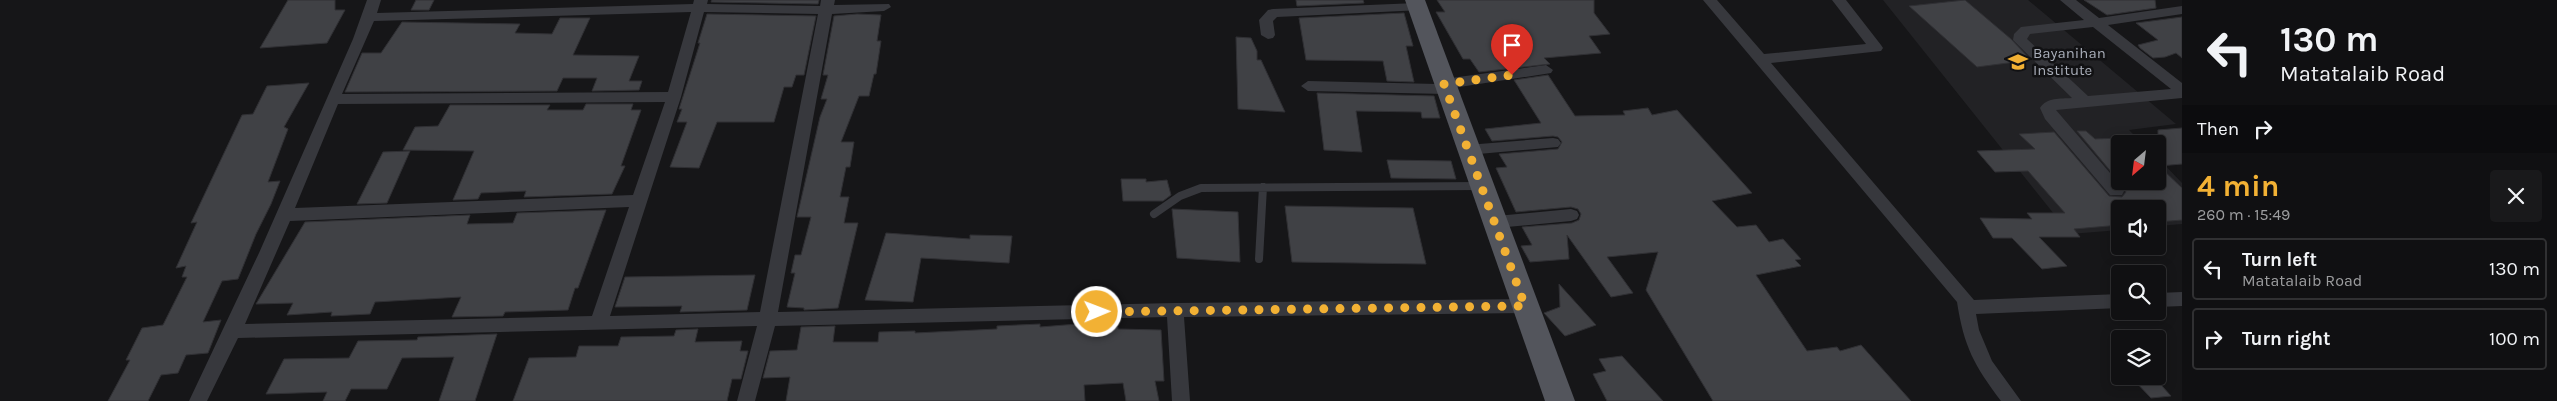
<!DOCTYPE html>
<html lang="en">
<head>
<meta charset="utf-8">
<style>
	body { margin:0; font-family:Karla,sans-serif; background:#19191b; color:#f1f3f6; height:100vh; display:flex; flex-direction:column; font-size:19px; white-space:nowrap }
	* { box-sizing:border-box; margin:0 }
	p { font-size:16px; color:#9c9d9f }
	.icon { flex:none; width:28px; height:28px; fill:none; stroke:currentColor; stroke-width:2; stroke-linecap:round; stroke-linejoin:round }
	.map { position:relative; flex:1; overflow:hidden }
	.details { display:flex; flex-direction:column; background:#101012; width:375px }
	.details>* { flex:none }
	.top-card { background:#101012; color:#f1f3f6; overflow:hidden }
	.needle { width:32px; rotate:208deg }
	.controls { position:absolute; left:2111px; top:135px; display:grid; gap:10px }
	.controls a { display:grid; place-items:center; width:55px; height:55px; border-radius:5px; background:#101012; box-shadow:0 2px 12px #0003,0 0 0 1px #303032; font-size:25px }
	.pin { position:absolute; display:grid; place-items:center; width:42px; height:42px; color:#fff; margin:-51px -21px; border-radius:50% 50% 50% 0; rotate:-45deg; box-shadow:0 0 5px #0007 }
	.pin .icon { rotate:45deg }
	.me { position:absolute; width:55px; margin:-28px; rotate:89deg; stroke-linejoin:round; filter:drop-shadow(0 0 4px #0008) }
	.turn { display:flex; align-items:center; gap:18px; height:105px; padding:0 15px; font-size:22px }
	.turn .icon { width:65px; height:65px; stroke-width:2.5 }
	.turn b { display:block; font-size:35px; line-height:42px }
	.then { display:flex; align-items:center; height:48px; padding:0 15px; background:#0003; gap:10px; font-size:19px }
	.round { display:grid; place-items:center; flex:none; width:52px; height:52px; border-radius:5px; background:#19191b }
	.summary { display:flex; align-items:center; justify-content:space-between; height:85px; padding:0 15px }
	h1 { font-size:30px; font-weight:700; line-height:38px; color:#f2b134 }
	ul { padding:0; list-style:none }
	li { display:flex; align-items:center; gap:15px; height:62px; margin:0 10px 8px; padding:0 5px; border:2px solid #303032; border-radius:5px }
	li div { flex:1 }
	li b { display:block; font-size:19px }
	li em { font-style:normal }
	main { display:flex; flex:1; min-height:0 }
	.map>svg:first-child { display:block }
	.built { fill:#222225 }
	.building { fill:#404145; stroke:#303034 }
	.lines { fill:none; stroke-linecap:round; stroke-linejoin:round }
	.service { stroke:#37383d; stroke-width:8 }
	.minor { fill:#37383d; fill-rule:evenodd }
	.primary { fill:#53555c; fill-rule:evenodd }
	.route { stroke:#f2b134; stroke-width:9; stroke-dasharray:0 16.2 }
	.labels { text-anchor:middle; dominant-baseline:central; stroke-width:5; stroke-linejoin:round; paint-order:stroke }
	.poi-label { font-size:15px; fill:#a8adb8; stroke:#111113; text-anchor:start }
</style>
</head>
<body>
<main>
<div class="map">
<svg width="2182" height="401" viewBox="0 0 2182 401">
	<rect width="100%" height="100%" fill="#161618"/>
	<path class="built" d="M1883 0H2028L2176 124 2129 130 2143 144H2120V181H2158V158L2182 183V224L2158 226V209H2120V230L2070 234Z"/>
	<path class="building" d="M288 0H335V10H345L327 43 260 48Z
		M416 0H434L429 10H411Z
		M712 0H819L818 4 711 2Z
		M1296 0H1363L1364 3 1297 6Z
		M1437 0H1594V13L1610 34 1589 36 1601 53 1544 58 1550 64 1479 72 1470 59H1463L1436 12H1445Z
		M1965 0 2011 39 2031 60 1977 67 1909 6Z
		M2084 0H2155L2156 8 2107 15Z
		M1404 13 1413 46H1406L1414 82 1387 81 1383 61 1306 60 1299 18Z
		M707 14 816 16 804 75H796L792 87H784L774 122H717L699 168 670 167 687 122H677L682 109H679L700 43H698Z
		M857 14 881 15 877 41H881L876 74H874L869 96H859L841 142H854L850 167H846L840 197H849L844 223H858L838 308 804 310V308L787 307 795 273H791L795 255H801L811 217H797L820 117 827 99H821L828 75H823L834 16Z
		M2182 17V58L2176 53 2165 57 2153 58 2140 48 2138 45 2158 40 2136 23Z
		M560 18H590L573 55 639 56 629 81H642L639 90 592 91 597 78H563L557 91 345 92 362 53H381L402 22 520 24 515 33 552 34Z
		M1236 37 1251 38 1257 51V60H1261L1285 112 1238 109Z
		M1548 75 1575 116 1625 115 1623 111 1648 108 1652 115 1677 110 1752 193 1712 201 1737 227 1756 225 1769 242 1783 239 1801 259 1795 260 1801 266 1756 275 1807 351 1837 347 1840 351 1861 345 1911 401H1713L1646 290 1658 252 1607 257 1633 293 1611 297 1567 235 1569 259 1530 262 1521 246 1532 245 1522 227 1572 223 1579 220 1581 214 1578 209 1571 207 1516 212 1496 168 1507 167 1499 154 1558 149 1562 142 1558 137 1553 136 1492 141 1485 129 1541 123 1514 80Z
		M309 83 284 127 288 129 268 182 280 181 271 204 256 234 238 279 222 281 203 322 221 320 208 353 186 355 178 373 161 375 148 401H108L130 360H126L142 328 163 325 187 277H182L186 266 176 268 197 222 191 223 242 115 253 114 267 86Z
		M1317 93 1434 96 1440 118H1422L1421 112 1356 111 1362 152 1324 150Z
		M586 104H633L631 110H641L621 166H625L612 194 524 197 526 191 481 193 478 199 453 200 474 151 403 150 415 127 438 126 450 105H550L547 110H583Z
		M2182 128V164L2159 166 2182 188V220L2158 222V209H2120V225L2074 229 2080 237H2039L2067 266 2042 269 2012 238H1993L1980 218 2032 219 2027 213H2065L2028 171 1995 172 1977 151 2035 149 2019 134 2054 132 2109 196 2122 197 2126 192 2123 186 2077 131H2086L2095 139 2120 138V181H2158V130Z
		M410 151 387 203 357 204 383 152Z
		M1387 160 1451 161 1456 179 1391 178Z
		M1121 179H1146V182L1167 180 1171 195 1163 201H1123Z
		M1285 206 1413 208 1426 264 1292 262Z
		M1172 209 1238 212 1240 262 1177 258Z
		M606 210 578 288H575L568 310 505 312 503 316 452 317 461 297 375 302 370 314 331 316 332 312 287 315 293 303 256 304 305 222 470 215 467 224 513 223 517 213Z
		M886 233 970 239V235L1012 236 1009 263 921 258 913 302 865 300Z
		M755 275 747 310 680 312 682 306 615 307 625 277Z
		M1559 284 1596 325 1565 336 1544 313 1560 307Z
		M1040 324V327L1078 324 1079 329 1118 327V329L1161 330 1164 381H1155L1159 401H1126L1123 383 1084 385 1085 401H786L790 377 763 378 770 351 797 350 801 327 835 326 833 342H878L879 332 915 331V333L997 329V326Z
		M698 329 695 342 742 341 740 351H748L741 379H732L727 401H513L529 358 576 357 579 346H618L621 337 674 336 676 330Z
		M497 334 475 401H439L454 357 402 358 387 389H351L345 401H323L327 392 266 394 284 359 349 358 358 341 417 340 418 337Z
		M1622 356 1663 401H1607L1593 374 1606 371 1599 359Z
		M2130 376H2153L2171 396 2151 398Z"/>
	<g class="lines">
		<path class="service" d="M1154 214 1180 196 1201 188 1479 186
			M1259 259 1263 187"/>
		<path class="minor" d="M367 0H381L377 13 693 4 694 0H708L707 4 820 6 821 0H835L834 5 889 4 891 7 884 11 832 14 778 312 1175 303 1525 299 1531 301 1534 306 1531 311 1525 313 1184 317 1190 401H1172L1167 317 775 326 755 401H737L757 326 238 338 207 401H189L259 253 353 39ZM691 12 668 92 342 94 374 21ZM704 12 818 14 760 312 610 316 681 97ZM665 102 633 195 295 208 338 104ZM629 207 592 316 245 324 290 221Z
			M1703 0H1717L1764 54 1866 44 1832 0H1846L1881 45 1883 48 1881 51 1771 63 1974 300 2120 294V308L1976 314 1979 330 1992 361 2021 401H2001C1974 365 1964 347 1957 302Z
			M2060 0H2076L2099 18 2182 6V14L2108 25 2182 83V98L2056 110 2122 187 2124 191 2122 195H2110L2045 119 2040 108C2047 97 2060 99 2072 98L2013 40 2014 34 2021 27 2084 20ZM2093 27 2171 89 2088 96 2027 39 2030 34Z
			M1417 3 1422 4 1424 7 1422 10 1277 17 1273 21 1275 35 1273 38 1268 39 1261 35 1259 20 1268 10 1273 9Z
			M1546 65 1553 70 1551 73 1453 88 1451 92 1446 94 1308 91 1301 86 1308 81 1437 84 1444 79Z
			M1553 138 1558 139 1561 143 1558 147 1467 155 1461 154 1459 150 1461 146 1467 145Z
			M1571 209 1577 211 1579 215 1577 219 1571 221 1496 228 1490 226 1488 222 1490 218 1496 216Z
			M2182 292V306L2158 307V293Z"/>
		<path class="primary" d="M1405 0H1425L1575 401H1545Z"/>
	</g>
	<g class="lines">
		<path class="route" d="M1097 312 1525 306 1444 84 1512 75"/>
	</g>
	<defs>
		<symbol id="school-bare" viewBox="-9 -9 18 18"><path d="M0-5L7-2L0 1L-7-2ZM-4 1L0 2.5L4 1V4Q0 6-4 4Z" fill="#f2b134" stroke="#111113" stroke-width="2.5" paint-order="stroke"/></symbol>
	</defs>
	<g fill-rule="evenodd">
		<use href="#school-bare" x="2004" y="48" width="28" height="28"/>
	</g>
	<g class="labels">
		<g class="poi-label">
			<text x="2033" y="53">Bayanihan<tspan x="2033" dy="17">Institute</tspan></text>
		</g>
	</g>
</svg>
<div class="controls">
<a><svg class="needle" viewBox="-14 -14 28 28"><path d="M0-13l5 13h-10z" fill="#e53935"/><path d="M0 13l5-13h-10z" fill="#9c9d9f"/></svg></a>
<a><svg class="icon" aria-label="sound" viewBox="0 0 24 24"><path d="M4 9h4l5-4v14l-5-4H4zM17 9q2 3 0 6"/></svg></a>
<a><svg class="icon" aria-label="search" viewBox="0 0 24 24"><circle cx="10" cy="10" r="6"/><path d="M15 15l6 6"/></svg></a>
<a><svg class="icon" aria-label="layers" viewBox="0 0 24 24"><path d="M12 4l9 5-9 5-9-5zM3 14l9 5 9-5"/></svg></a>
</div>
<div class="pin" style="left:1512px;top:75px;background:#d93025"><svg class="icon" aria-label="arrive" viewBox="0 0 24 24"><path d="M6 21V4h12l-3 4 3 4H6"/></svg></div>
<svg class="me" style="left:1097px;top:312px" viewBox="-20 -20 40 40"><circle r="17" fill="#f2b134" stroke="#fff" stroke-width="3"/><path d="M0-11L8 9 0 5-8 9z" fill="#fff"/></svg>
</div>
<section class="details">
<div class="top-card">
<div class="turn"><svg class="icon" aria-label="left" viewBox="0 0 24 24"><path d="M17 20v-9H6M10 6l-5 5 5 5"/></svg><div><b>130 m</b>Matatalaib Road</div></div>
<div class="then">Then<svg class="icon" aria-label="right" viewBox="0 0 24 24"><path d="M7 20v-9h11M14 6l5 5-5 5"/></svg></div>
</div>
<div class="summary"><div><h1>4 min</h1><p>260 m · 15:49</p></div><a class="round"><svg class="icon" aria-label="close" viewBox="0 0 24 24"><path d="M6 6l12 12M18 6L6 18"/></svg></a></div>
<ul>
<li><svg class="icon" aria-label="left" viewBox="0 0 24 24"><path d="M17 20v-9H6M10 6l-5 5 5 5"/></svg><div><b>Turn left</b><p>Matatalaib Road</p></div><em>130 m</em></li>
<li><svg class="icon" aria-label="right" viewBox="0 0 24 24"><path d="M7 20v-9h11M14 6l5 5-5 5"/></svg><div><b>Turn right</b></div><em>100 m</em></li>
</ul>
</section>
</main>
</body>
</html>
